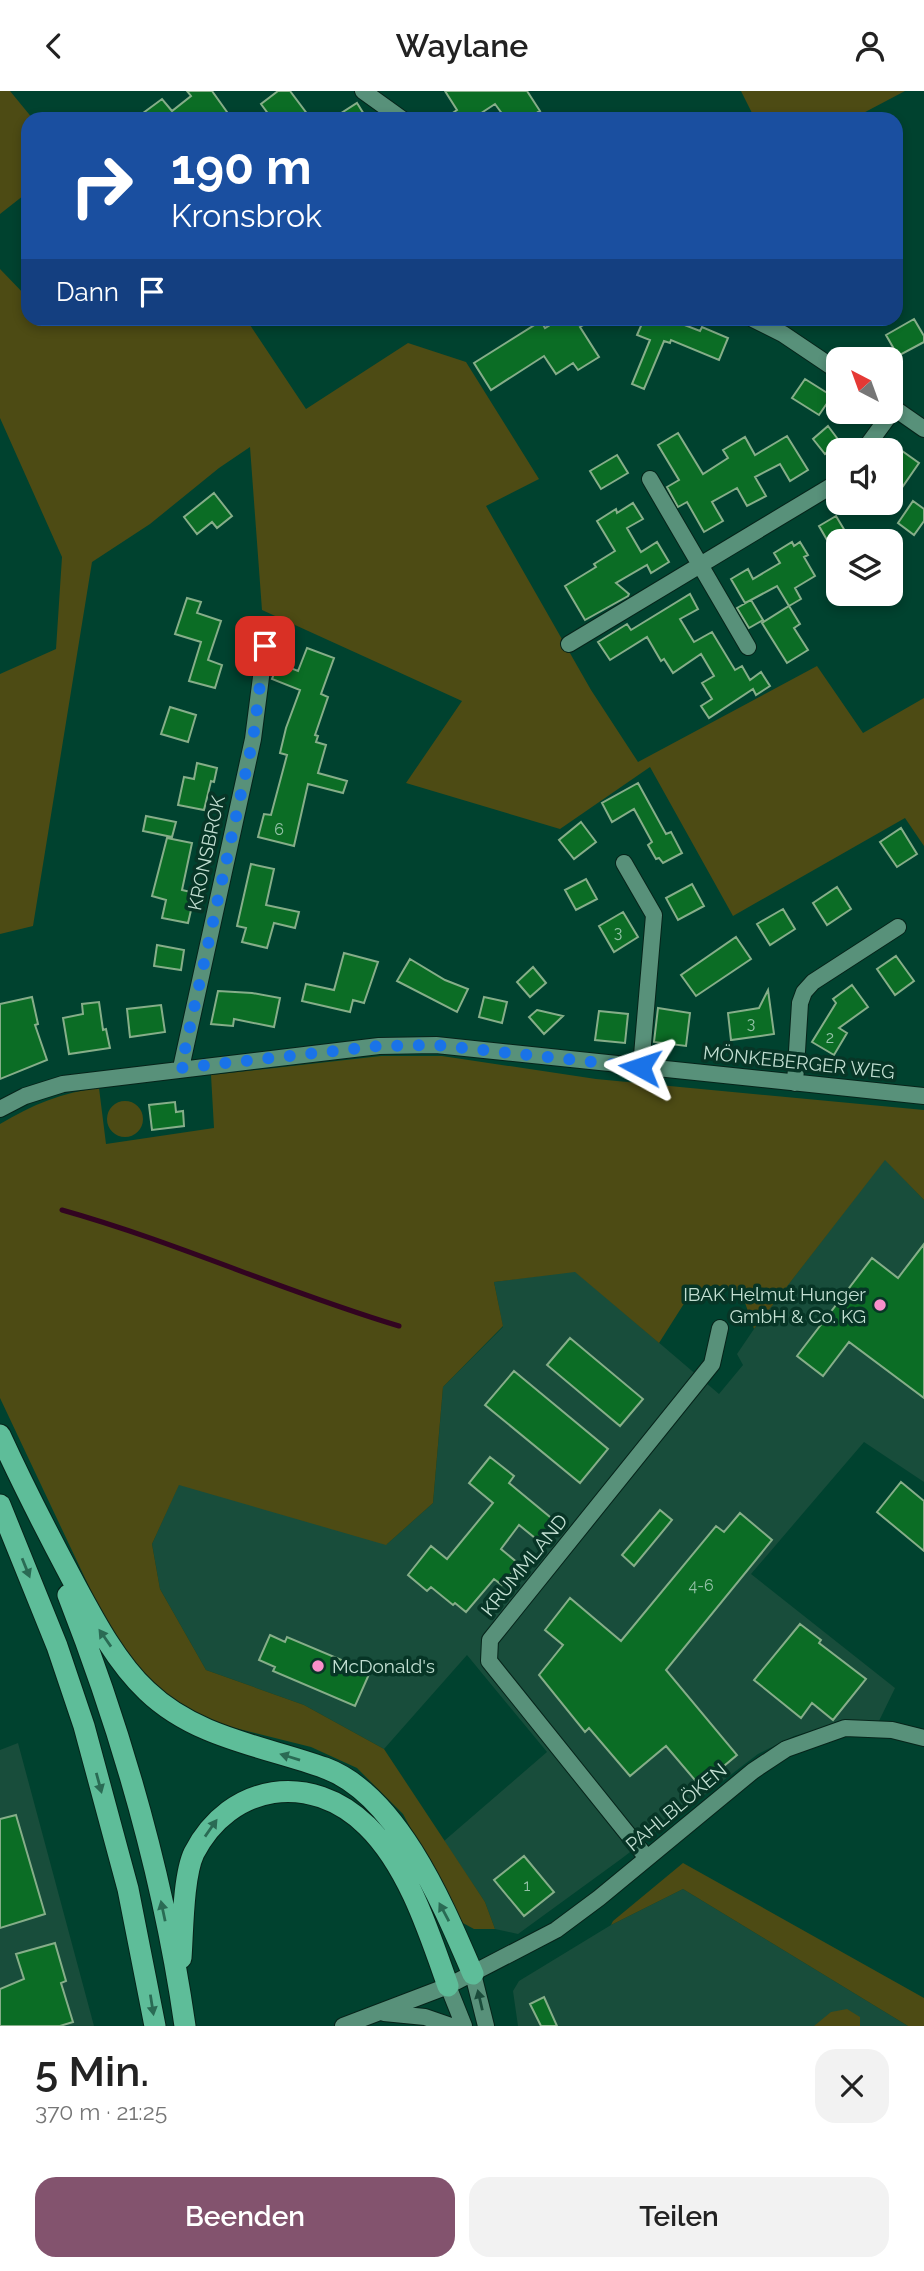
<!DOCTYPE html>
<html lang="de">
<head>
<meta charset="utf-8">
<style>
	body { margin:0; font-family:Raleway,sans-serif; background:#f2f2f2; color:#222; height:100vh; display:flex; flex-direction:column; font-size:26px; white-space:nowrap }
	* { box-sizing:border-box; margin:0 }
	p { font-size:23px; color:#767676 }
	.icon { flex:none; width:38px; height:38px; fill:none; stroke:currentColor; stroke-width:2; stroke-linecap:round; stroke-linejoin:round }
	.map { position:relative; height:1935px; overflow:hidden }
	.details { display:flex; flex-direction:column; background:#fff; flex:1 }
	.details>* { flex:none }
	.top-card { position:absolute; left:21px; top:21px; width:882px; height:214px; border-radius:21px; box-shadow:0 4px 10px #0003; background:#1a4fa0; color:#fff; overflow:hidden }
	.needle { width:46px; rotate:319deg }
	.fabs { position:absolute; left:826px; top:256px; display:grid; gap:14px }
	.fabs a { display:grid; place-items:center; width:77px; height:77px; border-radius:14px; background:#fff; box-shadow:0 4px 10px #0003; font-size:35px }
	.pin { position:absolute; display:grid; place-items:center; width:60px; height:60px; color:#fff; margin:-30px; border-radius:14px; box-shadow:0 4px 10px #0006 }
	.me { position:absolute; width:77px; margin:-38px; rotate:275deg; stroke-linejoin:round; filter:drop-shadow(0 0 5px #0008) }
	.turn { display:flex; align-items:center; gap:24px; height:147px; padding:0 35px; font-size:32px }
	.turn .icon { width:91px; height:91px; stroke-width:2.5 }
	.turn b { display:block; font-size:49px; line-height:60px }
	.then { display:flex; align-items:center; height:66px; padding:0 35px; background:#0003; gap:14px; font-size:26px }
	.round { display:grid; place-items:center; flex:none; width:74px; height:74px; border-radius:21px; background:#f2f2f2 }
	.head { display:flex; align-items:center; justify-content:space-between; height:119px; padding:0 35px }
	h1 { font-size:42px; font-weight:600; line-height:52px }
	.cta { display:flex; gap:14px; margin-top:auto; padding:14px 35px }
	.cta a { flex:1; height:80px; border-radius:21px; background:#83536e; color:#fff; font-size:28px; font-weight:600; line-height:80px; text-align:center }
	.cta a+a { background:#f2f2f2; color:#222 }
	header { display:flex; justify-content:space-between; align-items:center; height:91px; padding:0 35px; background:#fff; font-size:32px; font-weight:600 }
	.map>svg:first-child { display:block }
	.built { fill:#184d3b }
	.green { fill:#4d4b14 }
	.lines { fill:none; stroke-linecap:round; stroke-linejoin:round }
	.stream { stroke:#320421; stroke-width:5 }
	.building { fill:#0b6d25; stroke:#86ae89; stroke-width:2 }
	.minor-casing { stroke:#06241a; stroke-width:18 }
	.highway-casing { stroke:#06241a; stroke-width:23 }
	.minor { stroke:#58917a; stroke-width:16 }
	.highway { stroke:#5ebd99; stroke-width:21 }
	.oneway { fill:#2a6b54 }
	.oneway2 { fill:#1b4c3b }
	.route { stroke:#1a73e8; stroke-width:12; stroke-dasharray:0 21.6 }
	.poi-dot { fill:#f98fca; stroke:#073526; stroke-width:2.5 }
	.labels { text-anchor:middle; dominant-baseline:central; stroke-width:7; stroke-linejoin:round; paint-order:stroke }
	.number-label { font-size:16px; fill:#94c2a7 }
	.street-label { font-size:19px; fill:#c2dfd2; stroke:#073526 }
	.poi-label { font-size:19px; fill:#c2dfd2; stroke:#073526; text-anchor:end }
</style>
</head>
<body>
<header><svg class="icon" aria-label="back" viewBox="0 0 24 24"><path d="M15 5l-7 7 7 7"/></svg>Waylane<svg class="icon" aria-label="person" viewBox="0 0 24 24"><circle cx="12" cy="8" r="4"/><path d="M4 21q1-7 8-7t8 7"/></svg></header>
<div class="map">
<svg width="924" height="1935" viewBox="0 0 924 1935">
	<rect width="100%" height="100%" fill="#00422f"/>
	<path class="built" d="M885 1068 924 1109V1391L864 1351 751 1483 895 1597 879 1630 850 1629 794 1645 758 1663 621 1768 518 1843 495 1838 485 1811 444 1750 547 1661 467 1564 384 1658 304 1614 206 1579 160 1498 152 1453 179 1393 387 1453 433 1412 443 1296 503 1236 494 1191 575 1180 719 1303 743 1274 737 1263 754 1238Z
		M18 1652 94 1935H0V1659Z
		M683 1798 908 1935H518L513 1900 519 1890 611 1834Z"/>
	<path class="green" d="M0 0H10L33 28H28V101L0 123Z
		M741 0H905L852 28H755Z
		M0 178 28 207V228H246L306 318 408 252 466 271 539 388 486 415 591 599 638 671 817 575 863 642 924 607V755L905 727 733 825 650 676 560 738 406 692 462 610 262 519 250 356 219 377 150 433 92 471 33 835 0 843V583L56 558 62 466 0 327Z
		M381 965H442L596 988 924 1019V1109L885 1069 754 1238 741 1200 715 1194 692 1200 659 1252 575 1181 494 1191 503 1235 443 1296 433 1412 386 1454 179 1394 152 1453 160 1498 206 1579 304 1614 384 1658 485 1811 495 1838H474L461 1831 403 1723 357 1677 311 1656 219 1633 184 1618 143 1584 110 1540 0 1307V1033C32 1014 62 1001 99 997L106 1053 214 1037 211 984Z
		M107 1028a18 18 0 1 1 36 0a18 18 0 1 1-36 0Z
		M683 1772 924 1907V1935H908L683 1798 611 1834 613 1830Z
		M847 1918 860 1926V1935H814L831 1921Z"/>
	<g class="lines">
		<path class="stream" d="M62 1119C176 1151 285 1201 399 1235"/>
	</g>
	<path class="building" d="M187 0H212L227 21 218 28H135L162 8 172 20 191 5Z
		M278 0H290L311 28H272L261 13Z
		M445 0H527L540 20 538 21 543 28H506L495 13 472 28H444L457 19Z
		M357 12 367 28H332Z
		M560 228H594L580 236 599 266 578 279 573 272 556 283 544 265 491 299 474 272 541 230 545 237Z
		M644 228H669L700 240 702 236 728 247 719 269 671 249 670 252 664 250 644 298 632 293 650 249 637 244Z
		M914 228 924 245V251L898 265 886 244Z
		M805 288 832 305 819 324 792 307Z
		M828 335 840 351 825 363 813 348Z
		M678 342 703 383 728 367 723 359 745 346 755 364 787 345 808 379 790 390 780 373 755 386 766 405 747 415 737 397 712 411 723 430 704 441 687 411 678 416 667 396 679 389 658 354Z
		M898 357 919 372 901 398 891 390V367Z
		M617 364 628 382 601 398 590 380Z
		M214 402 232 425 217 437 212 431 197 443 184 426Z
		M913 410 924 418V430L914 444 898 432Z
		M633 412 643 428 627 437 641 461 657 451 669 471 651 482 647 474 616 492 629 503 628 505 585 529 565 495 596 476 594 473 615 460 597 430 616 418 617 422Z
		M836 425 851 450H838V468L819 435Z
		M792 451 794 455 800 451 808 464 804 466 815 485 795 497 801 508 789 515 777 495 751 509 763 529 749 537 737 517 751 509 745 512 731 488 748 478 753 488 780 472 774 462Z
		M690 503 698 518 680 528 694 551 712 541 735 579 742 575 750 589 761 581 770 595 756 604 753 598 709 627 701 615 712 608 702 592 714 585 701 563 673 582 664 568 661 570 647 546 610 569 598 551 627 533 631 539Z
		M187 507 201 511 197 522 221 530 208 569 222 574 215 597 189 590 201 551 175 543Z
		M789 515 800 533 794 537 808 559 787 572 762 532Z
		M307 557 334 567 321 603 328 606 315 644 318 645 316 651 326 654 318 682 347 690 343 702 308 693 294 755 258 746 264 723 271 724 287 664 280 662 286 637 300 599 272 588 278 572 298 580Z
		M170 616 196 624 188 651 161 643Z
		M197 672 217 677 214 691 211 690 204 719 178 714 184 686 194 688Z
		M638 692 666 743 671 741 682 762 663 772 659 767 656 768 648 754 652 751 634 718 612 731 602 712Z
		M146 725 176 731 172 746 143 740Z
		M581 731 596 751 574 768 559 749Z
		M901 737 917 763 897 776 880 751Z
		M167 747 192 752 182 799 195 802 188 832 162 827 166 809 152 805Z
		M251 773 274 778 266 814 299 821 295 837 274 832 267 857 242 851 246 837 237 835Z
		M586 788 597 808 576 819 565 799Z
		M692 793 704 815 678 829 666 807Z
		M837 796 851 818 827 834 813 812Z
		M783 818 795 838 770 854 757 833Z
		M623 821 638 846 614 861 599 835Z
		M736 846 751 868 696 905 681 884Z
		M157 854 184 859 181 879 154 875Z
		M344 862 378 871 364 912 353 909 350 921 302 910 306 893 334 899Z
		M896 865 914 890 895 904 877 878Z
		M410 868 445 889 468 898 457 921 397 890Z
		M533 876 546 892 530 906 517 891Z
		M852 894 868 916 839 937 847 942 834 964 812 951 836 912 833 908Z
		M768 899 774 943 731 949 728 922 759 917Z
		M218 900 252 902 280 907 274 936 234 928 233 935 211 933Z
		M32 906 38 933 35 934 47 969 0 988V913Z
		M484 906 507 911 502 932 479 926Z
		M99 911 103 939 106 938 110 957 69 963 63 927 83 923 82 913Z
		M161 914 165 941 130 946 127 918Z
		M658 917 690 922 686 955 654 951Z
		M537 919 563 925 544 943 529 926Z
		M599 920 628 923 625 952 595 949Z
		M175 1011 176 1021 183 1020 184 1035 152 1039 149 1014Z
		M924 1153V1307L849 1251 823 1285 797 1265 872 1167 898 1187Z
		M570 1247 643 1308 620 1335 547 1274Z
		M514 1280 608 1358 580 1392 485 1314Z
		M490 1366 514 1385 509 1392 556 1431 540 1451 519 1434 501 1458 519 1473 502 1494 494 1488 466 1521 455 1512 453 1514 431 1496 427 1500 408 1484 431 1455 447 1468 493 1412 469 1392Z
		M901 1391 924 1410V1460L877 1421Z
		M660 1419 672 1429 634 1475 622 1464Z
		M740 1422 772 1449 666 1579 737 1664 700 1695 666 1655 630 1685 589 1637 585 1641 539 1584 563 1554 545 1539 570 1507 621 1550 716 1435 724 1441Z
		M800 1533 821 1549 819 1552 866 1588 833 1629 812 1612 801 1627 754 1589Z
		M270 1544 285 1551 287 1546 370 1581 355 1615 273 1580 275 1576 259 1569Z
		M16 1724 45 1823 0 1837V1728Z
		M524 1765 554 1801 524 1825 494 1789Z
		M55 1852 66 1890 61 1892 73 1931 60 1935H0V1898L24 1888 16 1863Z
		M544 1906 557 1935H541L530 1913Z"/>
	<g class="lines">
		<defs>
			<path id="minor" d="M363 0 402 28
				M753 228 783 243 838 280
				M891 315 924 338
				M864 359 894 318
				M650 388 748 556
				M569 553 838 391
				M624 772 654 824 641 976
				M181 977 253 648 265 555
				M795 992 800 912 804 901 813 891 898 836
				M0 1018 25 1005 63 993 379 955 436 954 924 1005
				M647 1767 489 1570 490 1549 712 1273 720 1237
				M473 1883 486 1935
				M448 1895 464 1935
				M384 1922 425 1926 451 1935
				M343 1935 448 1895 556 1839 599 1807 753 1680 786 1658 845 1637 892 1639 924 1647"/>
			<path id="highway" d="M0 1344C22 1392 46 1439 71 1486 92 1525 115 1570 147 1600 196 1647 264 1655 325 1677 398 1704 444 1816 473 1883
				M0 1414 57 1555 84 1635 128 1798 155 1935
				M68 1504C122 1642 164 1788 185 1935
				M181 1867C183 1840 183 1785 194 1762 230 1692 311 1680 367 1735 408 1775 429 1841 448 1895"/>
		</defs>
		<use href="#minor" class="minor-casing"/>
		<use href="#highway" class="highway-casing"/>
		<use href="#minor" class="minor"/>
		<use href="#highway" class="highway"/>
	</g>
	<defs><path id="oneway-solid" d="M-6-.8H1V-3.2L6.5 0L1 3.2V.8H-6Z" transform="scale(1.75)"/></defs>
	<g class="oneway">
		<use href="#oneway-solid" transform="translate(26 1477) rotate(68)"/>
		<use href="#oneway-solid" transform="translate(105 1547) rotate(-125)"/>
		<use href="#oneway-solid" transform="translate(290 1666) rotate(-163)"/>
		<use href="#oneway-solid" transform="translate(99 1692) rotate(75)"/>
		<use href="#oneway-solid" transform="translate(211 1737) rotate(-55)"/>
		<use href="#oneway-solid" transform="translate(163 1820) rotate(-102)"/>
		<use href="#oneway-solid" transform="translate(444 1821) rotate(-118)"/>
		<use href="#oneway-solid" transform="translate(152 1914) rotate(81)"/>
	</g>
	<use class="oneway2" href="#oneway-solid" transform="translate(480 1909) rotate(-103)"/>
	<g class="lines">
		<path class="route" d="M265 555 253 648 181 977 379 955 436 954 640 976"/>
	</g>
	<g class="poi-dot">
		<circle cx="880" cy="1214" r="7"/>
		<circle cx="318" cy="1575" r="7"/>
	</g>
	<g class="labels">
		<g class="number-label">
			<text x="279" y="738">6</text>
			<text x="618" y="841">3</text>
			<text x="751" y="932">3</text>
			<text x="830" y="946">2</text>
			<text x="701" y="1494">4-6</text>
			<text x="527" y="1794">1</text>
		</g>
		<g class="street-label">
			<text transform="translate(206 762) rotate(-78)">KRONSBROK</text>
			<text transform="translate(799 971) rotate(6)">MÖNKEBERGER WEG</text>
			<text transform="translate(524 1474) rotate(-51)">KRUMMLAND</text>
			<text transform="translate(676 1716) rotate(-40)">PAHLBLÖKEN</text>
		</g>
		<g class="poi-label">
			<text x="866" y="1203">IBAK Helmut Hunger<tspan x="866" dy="22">GmbH &amp; Co. KG</tspan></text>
			<text x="332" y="1575" text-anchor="start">McDonald's</text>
		</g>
	</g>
</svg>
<div class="fabs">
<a><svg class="needle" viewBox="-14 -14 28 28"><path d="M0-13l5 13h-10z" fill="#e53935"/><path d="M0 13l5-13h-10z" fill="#767676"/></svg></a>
<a><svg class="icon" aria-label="sound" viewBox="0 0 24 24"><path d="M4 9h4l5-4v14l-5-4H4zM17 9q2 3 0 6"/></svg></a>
<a><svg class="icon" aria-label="layers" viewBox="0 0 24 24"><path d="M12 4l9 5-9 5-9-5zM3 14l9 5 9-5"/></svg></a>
</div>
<div class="pin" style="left:265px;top:555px;background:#d93025"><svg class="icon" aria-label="arrive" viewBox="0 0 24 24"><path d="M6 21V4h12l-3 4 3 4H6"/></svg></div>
<svg class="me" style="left:640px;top:976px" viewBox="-20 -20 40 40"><path d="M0-17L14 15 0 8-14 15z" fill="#1a73e8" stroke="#fff" stroke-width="4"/></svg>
<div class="top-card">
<div class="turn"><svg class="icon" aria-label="right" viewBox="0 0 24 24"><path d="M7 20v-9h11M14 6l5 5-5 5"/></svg><div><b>190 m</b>Kronsbrok</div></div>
<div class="then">Dann<svg class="icon" aria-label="arrive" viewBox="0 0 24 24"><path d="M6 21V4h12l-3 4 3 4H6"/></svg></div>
</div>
</div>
<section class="details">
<div class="head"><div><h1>5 Min.</h1><p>370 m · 21:25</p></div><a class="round"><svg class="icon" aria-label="close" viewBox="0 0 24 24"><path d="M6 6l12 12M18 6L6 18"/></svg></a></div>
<div class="cta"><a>Beenden</a><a>Teilen</a></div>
</section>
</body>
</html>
